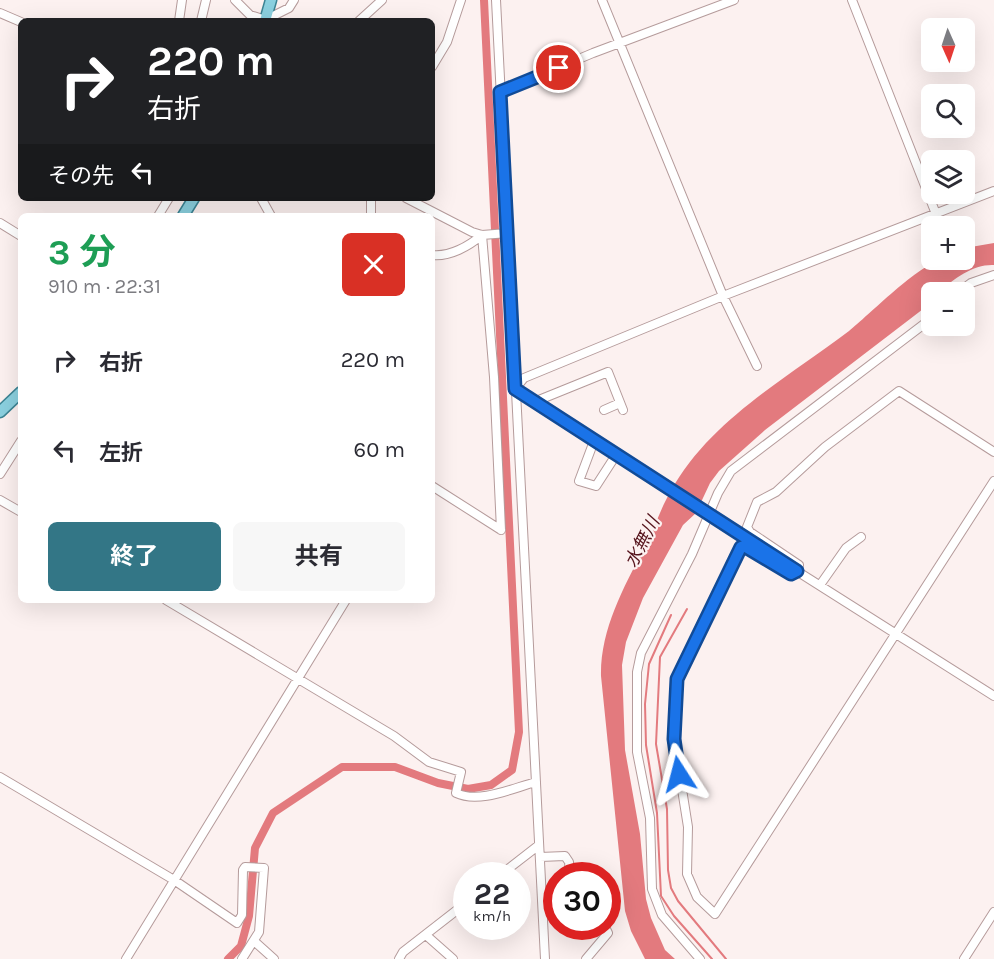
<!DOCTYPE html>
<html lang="ja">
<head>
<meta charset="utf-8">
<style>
	body { margin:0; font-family:Karla,"Noto Sans JP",sans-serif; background:#f7f7f7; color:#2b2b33; height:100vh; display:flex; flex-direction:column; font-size:22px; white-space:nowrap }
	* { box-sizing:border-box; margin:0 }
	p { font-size:20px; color:#7c7c81 }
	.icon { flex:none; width:33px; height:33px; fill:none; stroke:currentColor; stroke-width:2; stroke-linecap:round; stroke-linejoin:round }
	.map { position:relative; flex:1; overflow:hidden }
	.details { position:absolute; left:18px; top:213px; width:417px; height:390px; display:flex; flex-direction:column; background:#fff; border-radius:9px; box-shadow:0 6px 24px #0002 }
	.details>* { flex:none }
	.banner { position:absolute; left:18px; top:18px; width:417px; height:183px; border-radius:9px; box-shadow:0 6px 24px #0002; background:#202124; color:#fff; overflow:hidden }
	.needle { width:39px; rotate:177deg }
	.fabs { position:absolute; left:921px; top:18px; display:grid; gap:12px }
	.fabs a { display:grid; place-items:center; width:54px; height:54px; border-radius:9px; background:#fff; box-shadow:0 6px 24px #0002; font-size:30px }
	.speed { position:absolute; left:453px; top:862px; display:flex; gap:12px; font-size:30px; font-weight:700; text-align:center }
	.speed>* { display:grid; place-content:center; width:78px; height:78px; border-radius:50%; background:#fff; box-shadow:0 6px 24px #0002; line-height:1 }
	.speed small { font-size:15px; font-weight:400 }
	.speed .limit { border:9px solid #d22; background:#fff; color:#111 }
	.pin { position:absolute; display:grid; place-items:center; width:51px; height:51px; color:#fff; margin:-26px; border:3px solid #fff; border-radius:50%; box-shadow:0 2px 6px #0007 }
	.me { position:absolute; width:66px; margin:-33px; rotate:351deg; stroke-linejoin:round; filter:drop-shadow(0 0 4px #0008) }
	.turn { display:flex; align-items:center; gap:21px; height:126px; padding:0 30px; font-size:27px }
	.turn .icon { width:78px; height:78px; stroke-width:2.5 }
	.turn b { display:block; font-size:42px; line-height:51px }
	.then { display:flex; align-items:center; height:57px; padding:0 30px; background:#0003; gap:12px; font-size:22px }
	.round { display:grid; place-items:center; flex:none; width:63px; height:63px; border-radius:9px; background:#f7f7f7 }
	.summary { display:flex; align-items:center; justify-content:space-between; height:102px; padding:0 30px }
	h1 { font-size:36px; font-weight:700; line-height:45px; color:#1e9e55 }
	.button { display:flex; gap:12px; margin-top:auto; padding:12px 30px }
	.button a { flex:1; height:69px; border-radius:9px; background:#337686; color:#fff; font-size:24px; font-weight:700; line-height:69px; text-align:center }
	.button a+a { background:#f7f7f7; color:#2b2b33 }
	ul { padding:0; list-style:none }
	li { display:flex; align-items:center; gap:18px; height:90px; padding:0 30px }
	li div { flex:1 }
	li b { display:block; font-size:22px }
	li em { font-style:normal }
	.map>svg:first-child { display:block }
	.water { fill:#e37a7e }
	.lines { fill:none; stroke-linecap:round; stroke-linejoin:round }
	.stream { stroke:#e37a7e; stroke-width:2 }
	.canal { stroke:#e37a7e; stroke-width:8 }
	.minor-casing { stroke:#b59b9b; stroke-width:10 }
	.major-casing { stroke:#3d8494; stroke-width:13 }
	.minor { stroke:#fff; stroke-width:8 }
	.major { stroke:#8bd0df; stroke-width:10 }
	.minor-bridge-casing { stroke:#b59b9b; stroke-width:10; stroke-linecap:butt }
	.minor-bridge { stroke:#fff; stroke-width:8 }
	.route-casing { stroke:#114b97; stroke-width:15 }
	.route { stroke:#1a73e8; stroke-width:10 }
	.labels { text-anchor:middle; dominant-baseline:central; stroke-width:4.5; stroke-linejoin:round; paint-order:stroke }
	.water-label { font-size:18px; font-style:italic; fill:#56141c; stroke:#fcf1f0 }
</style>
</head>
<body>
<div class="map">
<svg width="994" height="959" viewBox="0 0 994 959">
	<rect width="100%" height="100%" fill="#fcf1f0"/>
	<path class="water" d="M994 243V265C974 264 954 278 940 292H932L931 302 927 306 765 430 719 471 710 483 696 513 683 525 643 598 626 642 622 665 625 750 640 834 646 899 651 918 665 950 675 959H645L631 931 625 911 601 676C600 631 623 588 644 549 654 530 660 509 671 491 709 421 787 378 849 331 868 316 920 263 942 260 949 258 957 260 964 260L965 248Z"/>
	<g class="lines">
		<path class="stream" d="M687 609 660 657 656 744 667 809 668 870 671 888 678 901 726 959
			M671 615 649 664 645 704 646 745 657 813 661 896 674 916 712 959"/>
		<path class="canal" d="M228 959 241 946 249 916 255 848 273 813 342 767H395L438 783 468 789 491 785 512 770 519 732 484 0"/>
		<defs>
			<path id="minor" d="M235 0 250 15 269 21
				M496 0 545 959
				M602 0 723 296 757 366
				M852 0 936 214
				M0 13 21 22
				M265 20 289 8 294 0
				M179 21 182 0
				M201 21 206 0
				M359 21 382 0
				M432 67 447 42 461 0
				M500 92 593 53 734 0
				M261 198 271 216
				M406 198 472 232 482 235 508 233
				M158 216 169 198
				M371 216V198
				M0 223 21 236
				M482 235 494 377 501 530
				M432 255C450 257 469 246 482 235
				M959 292 971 283 994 275
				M534 402 608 372 623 410
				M604 410 620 403
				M594 441 579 481 596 486 616 455
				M994 452 899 391 825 447 776 492 757 502 747 527 750 532 799 565 797 571 791 574 744 546 741 547 677 679 674 739 688 827 687 874 697 897 715 914 994 481
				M0 474 21 441
				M432 486 501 530
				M664 486 515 389 524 378 723 296 994 191
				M0 500 21 512
				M743 537 994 696
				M820 585 846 548 861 537
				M166 600 394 736 429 762 461 772 456 793C479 804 513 788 536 782
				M0 777 174 880 237 923 242 915 243 870 245 867 264 868 259 932 242 959
				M540 857 565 856 569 862 570 876
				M499 876 539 845
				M427 936 453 959
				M254 941 274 959
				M126 959 346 600
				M399 959 403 952 466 903
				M586 959 608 933 605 927
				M700 959 662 915 652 889 650 818 637 752V672L641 653 692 554 718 493 731 471 932 318
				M964 959 994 912"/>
			<path id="major" d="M265 21 271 0
				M183 216 194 198
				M0 412 21 392"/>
		</defs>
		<use href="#minor" class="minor-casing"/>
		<use href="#major" class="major-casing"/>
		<use href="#minor" class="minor"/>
		<use href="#major" class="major"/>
		<defs>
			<path id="minor-bridge" d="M664 486 743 537"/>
		</defs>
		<use href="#minor-bridge" class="minor-bridge-casing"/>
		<use href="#minor-bridge" class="minor-bridge"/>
	</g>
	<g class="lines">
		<defs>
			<path id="route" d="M559 68 500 92 515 389 797 571 791 574 744 546 741 547 677 679 674 739 679 774"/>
		</defs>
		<use href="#route" class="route-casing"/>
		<use href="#route" class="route"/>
	</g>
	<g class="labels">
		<g class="water-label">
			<text transform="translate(642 542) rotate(-63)">水無川</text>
		</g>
	</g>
</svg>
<div class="fabs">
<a><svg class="needle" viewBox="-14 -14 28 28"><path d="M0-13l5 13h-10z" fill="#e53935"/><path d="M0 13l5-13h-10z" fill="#7c7c81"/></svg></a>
<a><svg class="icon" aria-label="search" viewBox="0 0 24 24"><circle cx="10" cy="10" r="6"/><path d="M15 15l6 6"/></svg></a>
<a><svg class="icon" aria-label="layers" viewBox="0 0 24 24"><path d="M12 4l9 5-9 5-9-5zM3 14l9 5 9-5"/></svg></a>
<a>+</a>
<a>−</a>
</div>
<div class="speed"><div>22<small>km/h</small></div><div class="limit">30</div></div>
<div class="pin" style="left:559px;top:68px;background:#d93025"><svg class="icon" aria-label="arrive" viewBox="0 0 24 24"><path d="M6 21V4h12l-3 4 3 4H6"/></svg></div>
<svg class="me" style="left:679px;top:774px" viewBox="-20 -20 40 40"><path d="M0-17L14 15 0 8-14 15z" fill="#1a73e8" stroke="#fff" stroke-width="4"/></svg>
<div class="banner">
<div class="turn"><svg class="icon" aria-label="right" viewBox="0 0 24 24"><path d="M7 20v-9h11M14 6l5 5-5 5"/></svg><div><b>220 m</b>右折</div></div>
<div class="then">その先<svg class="icon" aria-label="left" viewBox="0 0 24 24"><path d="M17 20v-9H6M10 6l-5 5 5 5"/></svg></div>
</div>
<section class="details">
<div class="summary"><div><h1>3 分</h1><p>910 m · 22:31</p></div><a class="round" style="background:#d93025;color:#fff"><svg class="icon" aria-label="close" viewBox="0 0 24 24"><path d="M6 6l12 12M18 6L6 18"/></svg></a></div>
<ul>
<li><svg class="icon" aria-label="right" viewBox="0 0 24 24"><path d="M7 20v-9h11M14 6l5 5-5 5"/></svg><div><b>右折</b></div><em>220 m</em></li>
<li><svg class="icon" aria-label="left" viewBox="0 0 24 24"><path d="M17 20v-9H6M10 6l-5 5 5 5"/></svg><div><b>左折</b></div><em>60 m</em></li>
</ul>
<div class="button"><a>終了</a><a>共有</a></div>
</section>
</div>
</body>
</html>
